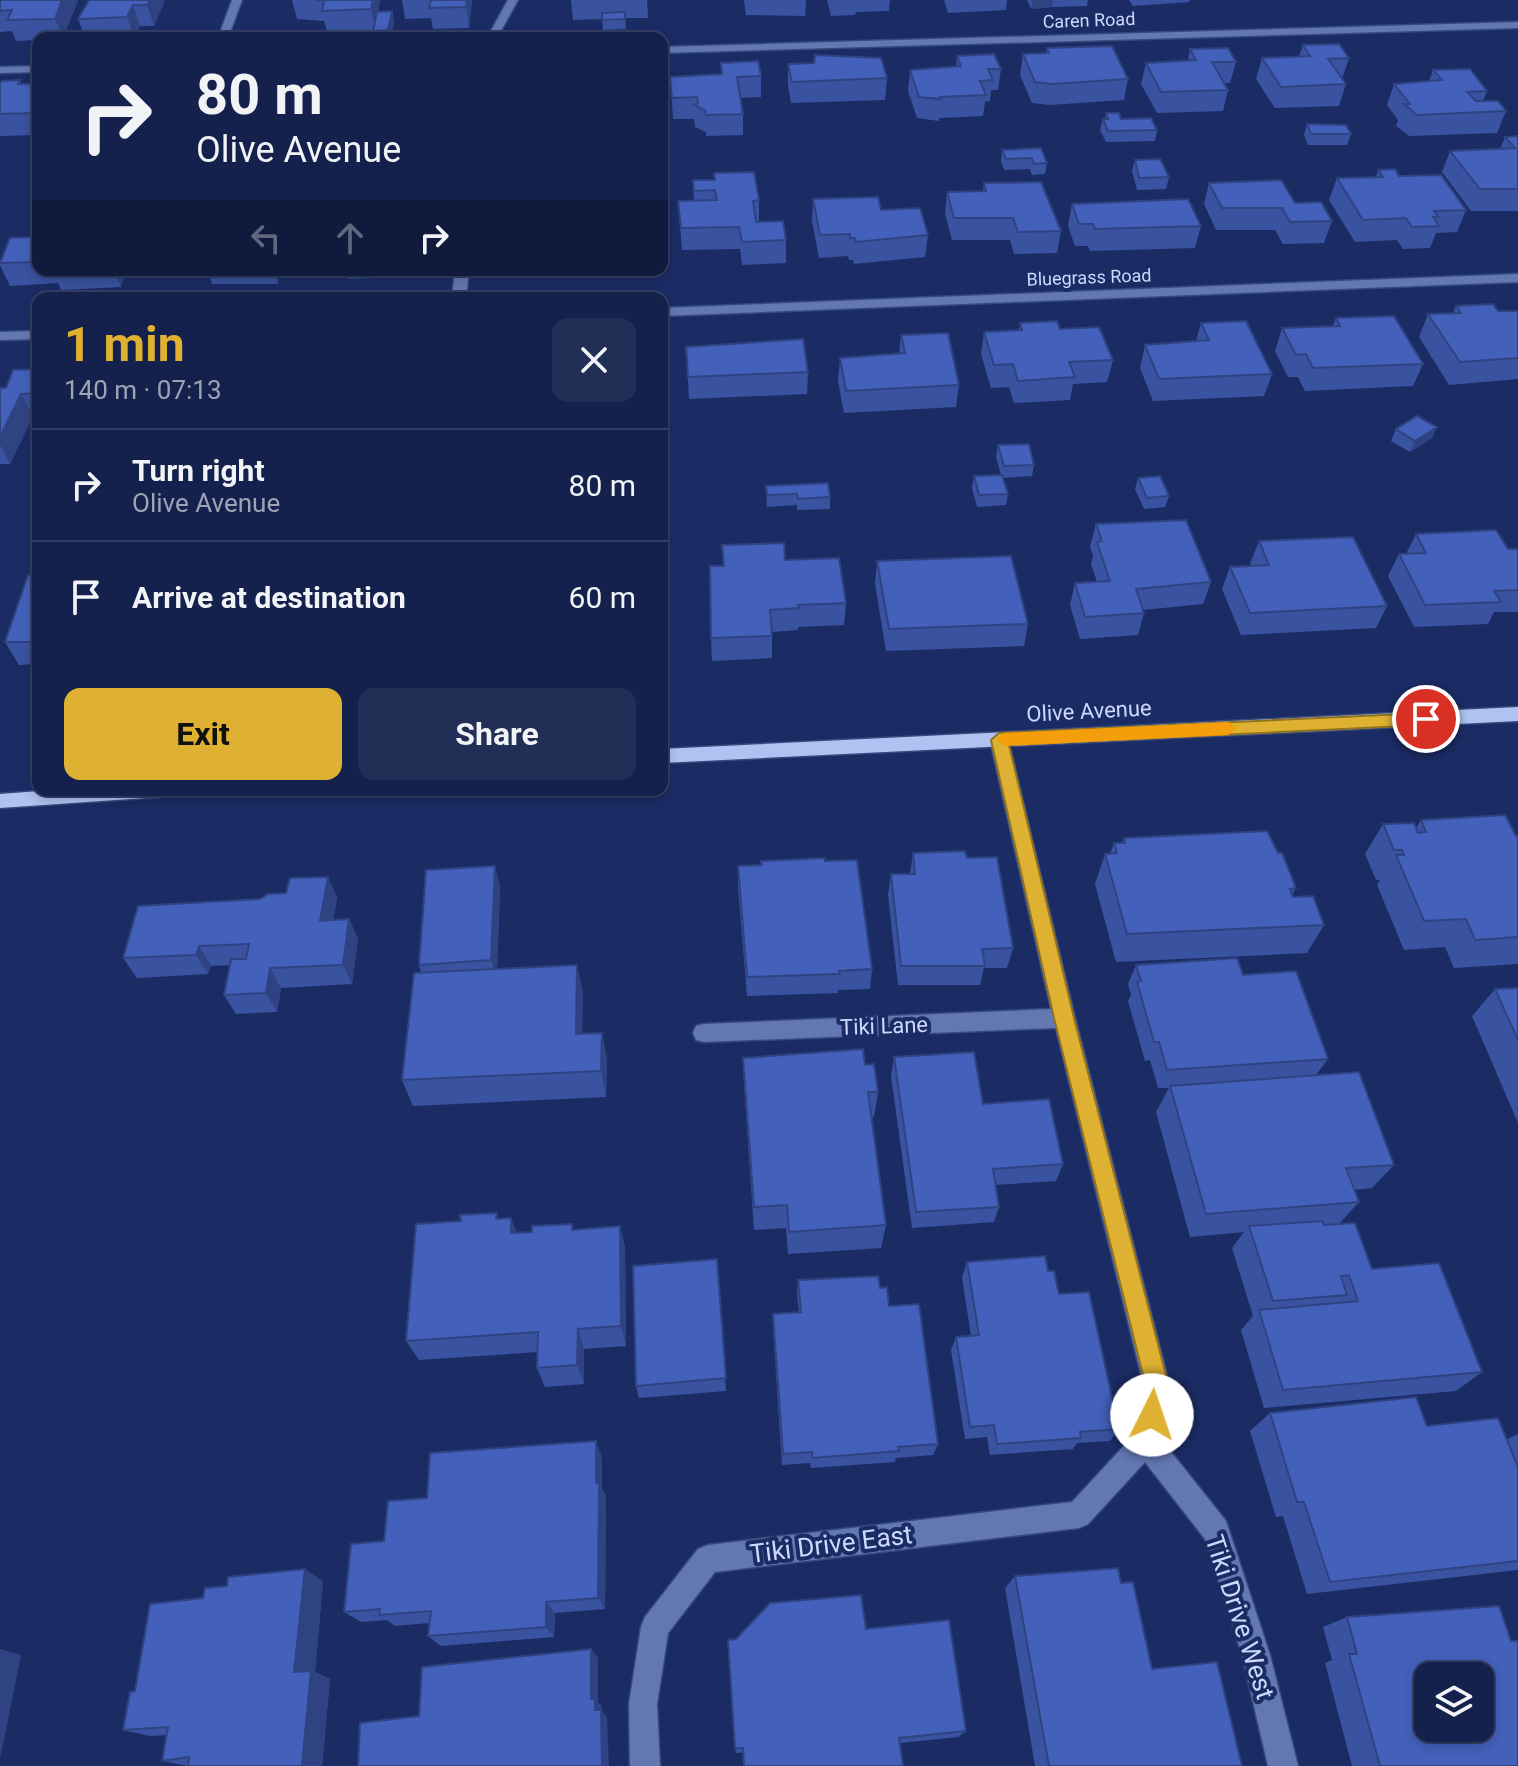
<!DOCTYPE html>
<html lang="en">
<head>
<meta charset="utf-8">
<style>
	body { margin:0; font-family:Roboto,sans-serif; background:#212e56; color:#f1f3f6; height:100vh; display:flex; flex-direction:column; font-size:30px; white-space:nowrap }
	* { box-sizing:border-box; margin:0 }
	p { font-size:26px; color:#9da3b5 }
	.icon { flex:none; width:44px; height:44px; fill:none; stroke:currentColor; stroke-width:2; stroke-linecap:round; stroke-linejoin:round }
	.map { position:relative; flex:1; overflow:hidden }
	.sheet { position:absolute; left:32px; top:292px; width:636px; height:504px; display:flex; flex-direction:column; background:#14214c; border-radius:16px; box-shadow:0 4px 12px #0003,0 0 0 2px #333e64 }
	.sheet>* { flex:none }
	.hud { position:absolute; left:32px; top:32px; width:636px; height:244px; border-radius:16px; box-shadow:0 4px 12px #0003,0 0 0 2px #333e64; background:#14214c; color:#f1f3f6; overflow:hidden }
	.tools { position:absolute; left:1414px; top:1662px; display:grid; gap:16px }
	.tools a { display:grid; place-items:center; width:80px; height:80px; border-radius:16px; background:#14214c; box-shadow:0 4px 12px #0003,0 0 0 2px #333e64; font-size:40px }
	.pin { position:absolute; display:grid; place-items:center; width:68px; height:68px; color:#fff; margin:-34px; border:4px solid #fff; border-radius:50%; box-shadow:0 2px 8px #0007 }
	.me { position:absolute; width:88px; margin:-44px; rotate:4deg; stroke-linejoin:round; filter:drop-shadow(0 0 6px #0008) }
	.turn { display:flex; align-items:center; gap:28px; height:168px; padding:0 32px; font-size:36px }
	.turn .icon { width:104px; height:104px; stroke-width:2.5 }
	.turn b { display:block; font-size:56px; line-height:68px }
	.lanes { display:flex; align-items:center; height:76px; padding:0 32px; background:#0003; justify-content:center; gap:40px; direction:ltr }
	.lanes .off { opacity:.35 }
	.round { display:grid; place-items:center; flex:none; width:84px; height:84px; border-radius:16px; background:#212e56 }
	.head { display:flex; align-items:center; justify-content:space-between; height:136px; padding:0 32px }
	h1 { font-size:48px; font-weight:700; line-height:60px; color:#deb133 }
	.primary-button { display:flex; gap:16px; margin-top:auto; padding:16px 32px }
	.primary-button a { flex:1; height:92px; border-radius:16px; background:#deb133; color:#111; font-size:32px; font-weight:700; line-height:92px; text-align:center }
	.primary-button a+a { background:#212e56; color:#f1f3f6 }
	ul { padding:0; list-style:none }
	li { display:flex; align-items:center; gap:24px; height:112px; padding:0 32px; border-top:2px solid #333e64 }
	li div { flex:1 }
	li b { display:block; font-size:30px }
	li em { font-style:normal }
	.map>svg:first-child { display:block }
	.lines { fill:none; stroke-linecap:round; stroke-linejoin:round }
	.minor-casing { stroke:#37487d; stroke-width:3 }
	.major-casing { stroke:#37487d; stroke-width:3 }
	.minor { fill:#6278b1; fill-rule:evenodd }
	.major { fill:#afc2f1; fill-rule:evenodd }
	.wall { fill:#3a53a0 }
	.shaded-wall { fill:#2f4382 }
	.building { fill:#4360ba; stroke:#2f4382; stroke-width:2; fill-rule:evenodd }
	.route { fill:#deb133; stroke:#907321; stroke-width:2 }
	.slow { fill:#f59e0b }
	.labels { text-anchor:middle; dominant-baseline:central; stroke-width:8; stroke-linejoin:round; paint-order:stroke }
	.far-street-label { font-size:18px; fill:#cbd9fc; stroke:#1b2c65 }
	.street-label { font-size:22px; fill:#cbd9fc; stroke:#1b2c65 }
	.near-street-label { font-size:26px; fill:#cbd9fc; stroke:#1b2c65 }
</style>
</head>
<body>
<div class="map">
<svg width="1518" height="1766" viewBox="0 0 1518 1766">
	<rect width="100%" height="100%" fill="#1b2c65"/>
	<g class="lines">
		<defs>
			<path id="minor" d="M232 0H242L228 38H218Z
				M508 0H518L497 38H487Z
				M1518 22V28L662 53V47Z
				M38 66V72L0 73V67Z
				M455 270H469L466 298H452Z
				M1518 274V282L662 316V308Z
				M38 331V339L0 340V332Z
				M999 733 1008 740 1075 1018 1170 1387 1160 1438 1226 1521 1270 1655 1298 1766H1268L1242 1655 1205 1539 1145 1462 1088 1524 1079 1528 715 1572 668 1633 657 1704 660 1766H630L629 1704 641 1627 645 1617 698 1549 708 1545 1072 1502 1134 1435 1144 1387 1056 1028 704 1042 696 1040 693 1033 696 1026 704 1024 1051 1009 990 740Z"/>
			<path id="major" d="M1518 707V721L662 763V749Z
				M53 790H170L160 797 0 808V794Z"/>
		</defs>
		<use href="#minor" class="minor-casing"/>
		<use href="#major" class="major-casing"/>
		<use href="#minor" class="minor"/>
		<use href="#major" class="major"/>
	</g>
	<path class="wall" d="M0 0H78L63 38H38V40L16 41 12 31 0 32Z
		M89 0H165L154 26H140L134 38H85L78 19Z
		M292 0H380L378 12 392 11 394 22 391 38H374L373 30 327 32 324 21 297 19Z
		M402 0H472L469 28 433 29 431 18 405 19Z
		M571 0H647L648 18H625L626 29 603 30 602 19 573 20Z
		M744 0H806L805 16 746 15Z
		M827 0H890L889 11 856 12 855 15 831 16Z
		M944 0H1007L1006 10 948 13Z
		M1027 0H1088L1087 6 1052 7 1031 9Z
		M1129 0H1190L1189 2 1133 6Z
		M1303 45 1349 58 1342 79 1346 84 1339 106 1275 108 1256 79 1262 58 1299 56Z
		M1047 48 1128 79 1124 100 1049 105 1032 103 1020 75 1023 54 1046 53Z
		M1190 49 1236 62 1230 83H1224L1228 90 1223 111 1157 113 1141 84 1146 63 1188 60Z
		M957 56 1001 69 998 90H991L990 101 985 102 983 116 939 118V121L917 118 908 91 910 70 956 67Z
		M721 63 761 76V97L740 98 743 114V135L706 136V132L695 127 694 119H673L670 77 721 74Z
		M814 63 887 78 885 100 791 103 788 85V64Z
		M1433 70 1487 91 1483 101 1506 111 1497 133 1409 136 1396 126 1398 120 1387 105 1394 84 1429 81Z
		M20 80 21 84H38V135L0 136V83Z
		M1106 113 1157 130 1155 141 1106 142 1100 130 1103 119H1105Z
		M1307 124 1351 134 1347 145H1308L1304 135Z
		M1518 136V211H1471L1442 172 1450 151 1500 149 1505 137Z
		M1002 150 1047 163 1045 174 1032 175 1030 169 1004 170 1001 161Z
		M1135 160 1169 177 1166 189 1137 190 1132 171Z
		M1378 170 1399 176 1466 210 1457 232 1436 233 1430 248 1403 249 1397 240 1355 242 1329 200 1337 178 1376 177Z
		M714 173 759 200V222L786 240V263L742 265 740 249 682 250 678 201H694L693 180H714Z
		M984 183 1061 231 1057 253 1014 254 1010 240H952L945 214 947 192 983 191Z
		M1209 183 1295 203 1332 221 1324 243 1283 244 1275 230H1216L1204 204Z
		M813 199 881 210 928 235 925 257 854 264 853 260H849L848 256 819 258 812 221Z
		M1072 204 1201 226 1195 248 1090 251 1088 246H1075L1068 226Z
		M38 231V270H126L121 287 61 290 58 283 10 286 0 265V261L35 237Z
		M207 270H280L278 284H212Z
		M291 270H406L405 277 348 279 346 273 292 275Z
		M541 270H584L541 271Z
		M1456 306 1498 311H1518V379L1449 385 1419 337 1428 314 1453 313Z
		M1336 318 1423 364 1413 386 1305 391 1298 377H1288L1275 351 1282 328 1333 326Z
		M1020 323 1060 329 1113 360 1107 382 1073 384 1070 400 1014 403 1009 387 991 388 981 354 984 332 1019 330Z
		M1201 323 1272 374 1264 396 1153 401 1140 368 1145 345 1196 341Z
		M901 335 959 385 956 407 844 413 838 381 840 358 899 354Z
		M686 347 808 372 807 394 689 399Z
		M38 369V416H33L10 464H0V388H6Z
		M1437 427 1432 438 1410 452 1391 441 1396 429Z
		M998 445 1034 465 1032 476 1003 478 1008 494 1006 505 977 507 972 488 974 476 1001 475 996 457Z
		M1138 478 1169 496 1165 507 1144 509 1135 489Z
		M766 486 830 497V509L797 510V505L767 507Z
		M1096 524 1211 582 1203 604 1143 610 1144 613 1138 635 1080 639 1070 605 1075 583 1097 582 1091 564 1093 556 1090 547Z
		M1416 534 1508 549H1518V612H1494L1488 624 1414 627 1388 576 1399 554H1406Z
		M1259 541 1387 606 1376 628 1241 635 1222 589 1230 567 1252 566 1250 564Z
		M722 545 785 560 846 603 844 625 798 627V630L772 632V658L712 661 711 638 723 566Z
		M877 561 1028 624 1024 646 886 651 875 584Z
		M662 564H665L670 651H662Z
		M38 574V664L19 665 5 642Z
		M1421 820 1518 836V964L1454 968 1445 947 1404 950 1377 885 1380 880H1376L1365 854 1383 824 1416 828Z
		M1124 838 1296 888 1292 895 1293 897 1324 925 1307 953 1116 962 1095 884 1105 854H1110L1114 843H1122Z
		M913 853 967 858 1013 948 1007 968H984L980 985H898L888 895 891 874H910Z
		M825 861 872 969 870 989 838 990V993L747 996 738 887V866Z
		M500 886 497 969 577 965 583 993 582 1034 602 1033 607 1060 606 1097 413 1106 402 1080 421 972 419 965Z
		M337 897 333 920 349 919 358 939 352 984 281 988 277 1012 236 1014 224 995 230 965 211 966 208 974 137 978 123 958Z
		M1136 965 1243 975 1328 1059 1316 1075 1394 1165 1372 1188 1354 1190 1359 1202 1339 1224 1372 1269 1482 1372 1456 1391 1264 1408 1241 1330 1253 1316 1232 1248 1244 1232 1190 1237 1156 1112 1169 1088H1158L1150 1060 1145 1061 1128 1001 1131 995 1128 984Z
		M1518 988V1123L1472 1016 1495 989Z
		M894 1057 983 1104 1063 1164 1056 1181 995 1185 999 1207 994 1222 912 1228 891 1076Z
		M743 1058 865 1065 878 1092 874 1117H872L886 1225 881 1248 788 1254 786 1228 754 1230 744 1084Z
		M499 1218H511L517 1233 532 1232 572 1224 573 1230 620 1226 625 1248 626 1346 584 1349V1384L545 1387 537 1368 538 1352 419 1360 406 1341Z
		M717 1259 726 1391 639 1398 636 1386Z
		M967 1262 1048 1271 1119 1429 1110 1441 1077 1443 1073 1449 990 1455 987 1437 965 1439 951 1350 956 1337 971 1336 962 1277Z
		M798 1280 880 1288 889 1306 938 1444 933 1455 896 1458 895 1462 811 1468 810 1463 782 1465 773 1328V1314L799 1312 797 1295Z
		M1270 1413 1427 1426 1507 1439 1518 1434V1570L1307 1594 1283 1516 1276 1517 1250 1431Z
		M602 1457V1489L606 1497 605 1609 555 1613 554 1637 441 1646 428 1636 429 1623 395 1626 387 1620 361 1622 344 1612 384 1541 427 1498Z
		M1015 1576 1121 1583 1152 1669 1242 1766H1035L1005 1588Z
		M323 1581 315 1672 330 1679 322 1766H188L162 1761 167 1735 150 1736 123 1730 135 1691Z
		M1347 1617 1518 1766H1352L1325 1663 1332 1660 1323 1627Z
		M866 1629 966 1731 958 1737 900 1743 736 1753 735 1748Z"/>
	<path class="shaded-wall" d="M62 0H78L63 38 55 19Z
		M150 0H165L154 26 147 5Z
		M373 0H380L376 30 371 9Z
		M467 0H472L469 28 466 7Z
		M1032 0H1053L1052 7 1031 9Z
		M133 5 140 26 134 38 127 17Z
		M392 11 394 22 390 38 388 30Z
		M114 270H126L121 287Z
		M273 270H280L278 284Z
		M21 394 33 416 10 464 0 445V437Z
		M1437 427 1432 438 1410 452 1415 441Z
		M495 866 500 886 497 979 491 960Z
		M328 877 337 897 330 941 320 921Z
		M349 919 358 939 352 984 343 965Z
		M199 946 211 966 208 974 196 955Z
		M577 965 583 993 581 1060 576 1034Z
		M270 968 281 988 277 1012 266 993Z
		M602 1033 607 1060 606 1097 601 1071Z
		M511 1218 520 1240 511 1233Z
		M620 1226 625 1248 626 1346 621 1326Z
		M578 1329 584 1349V1384L577 1365Z
		M596 1441 602 1457V1489L606 1497 605 1609 598 1598Z
		M305 1569 323 1581 315 1672 330 1679 322 1766 302 1765 294 1672Z
		M546 1602 555 1613 554 1637 546 1627Z
		M0 1649 21 1655 0 1759Z
		M591 1649 598 1658V1702L602 1706V1711L607 1717 609 1766H602L595 1710 591 1699Z"/>
	<path class="building" d="M0 0H62L55 19 7 20 12 10 0 11Z
		M89 0H150L147 5H133L127 17 78 19Z
		M315 0H373L371 9 322 11 324 0Z
		M431 0H467L466 7 429 8Z
		M392 11 388 30 373 31 377 12Z
		M625 12V19L602 20V13Z
		M1339 44 1349 58 1328 59 1346 84 1281 87 1262 58 1310 56 1303 45Z
		M1112 46 1128 79 1052 84 1035 82 1023 54 1049 53 1047 48Z
		M1228 48 1236 62H1212L1228 90 1161 92 1146 63 1196 60 1190 49Z
		M994 54 1001 69H988L993 80 980 81 986 95 940 97 941 99 919 97 910 70 961 66 957 56Z
		M815 55 881 58 887 78 792 82 788 64 814 63Z
		M758 61 761 76 737 77 743 114 706 115 705 110 694 105 698 103 697 97 672 98 670 77 722 74 721 63Z
		M1470 69 1487 91 1467 92 1476 101H1498L1506 111 1417 115 1404 104H1410L1394 84 1442 80 1433 70Z
		M20 80 18 84H38V113L0 114V83L2 81Z
		M1106 113H1119L1121 119 1151 118 1157 130 1108 131 1103 119H1108Z
		M1307 124 1346 125 1351 134H1311Z
		M1518 136V189H1480L1450 151 1515 148 1505 137Z
		M1041 148 1047 163 1034 164 1032 158 1006 159 1002 150Z
		M1160 159 1169 177 1139 178 1135 160Z
		M1395 169 1399 176 1441 175 1466 210 1434 211 1438 217H1433L1439 226 1412 227 1406 218 1363 220 1337 178 1383 177 1378 170Z
		M754 172 759 200 753 201 756 222 783 221 786 240 742 242 739 227 681 228 678 201 717 200 715 190 694 191 693 180H715L714 173Z
		M1281 180 1295 203 1321 202 1332 221 1290 222 1282 208H1222L1209 183Z
		M1041 182 1061 231 1018 232 1013 218H954L947 192 986 191 984 183Z
		M878 197 881 210 920 208 928 235 856 242 855 238H850V234L820 235 813 199Z
		M1188 199 1201 226 1095 229 1093 224H1079L1072 204Z
		M38 231V262L0 263 10 238 35 237Z
		M1493 304 1498 311H1518V358L1460 362 1428 314 1461 313 1456 306Z
		M1394 316 1423 364 1313 368 1306 354 1296 355 1282 328 1340 326 1336 318Z
		M1057 321 1060 329 1099 327 1113 360 1069 362 1075 377 1018 381 1013 364 994 365 984 332 1022 330 1020 323Z
		M1246 321 1272 374 1159 379 1145 345 1209 340 1201 323Z
		M948 333 959 385 846 391 840 358 905 353 901 335Z
		M803 339 808 372 688 377 686 347Z
		M38 369V393L21 394 0 437V388H6L13 370Z
		M1417 416 1437 427 1415 441 1396 429Z
		M1029 444 1034 465 1004 466 998 445Z
		M1002 475 1008 494 979 495 974 476Z
		M1160 476 1169 496 1147 498 1138 478Z
		M828 483 830 497 798 499 797 494 767 495 766 486Z
		M1186 520 1211 582 1136 589 1144 613 1085 617 1075 583 1110 581 1097 542 1102 541 1096 524Z
		M1496 530 1508 549H1518V590L1494 591 1501 602 1425 605 1399 554 1426 553 1416 534Z
		M1353 537 1387 606 1250 613 1230 567 1269 565 1259 541Z
		M784 543 785 560 839 558 846 603 798 605 799 608 770 610 772 636 711 638 710 566H724L722 545Z
		M1011 556 1028 624 889 629 877 561Z
		M662 564H665L669 629H662Z
		M38 574V642H5L28 575Z
		M1505 815 1516 836H1518V937L1475 940 1466 919 1424 921 1396 855H1404L1402 850H1394L1383 824 1414 823 1418 833 1426 832 1421 820Z
		M1267 831 1278 853H1282L1296 888 1290 889 1293 897 1313 896 1324 925 1127 934 1105 854 1117 853 1114 843H1125L1124 838Z
		M965 851 967 858 997 857 1013 948 982 949 985 966H901L891 874H915L913 853Z
		M825 858V861L857 860 872 969 839 971 840 974 747 977 738 866 762 865 761 861Z
		M495 866 491 960 419 965 426 870Z
		M328 877 320 921 349 919 343 965 270 968 266 993 224 995 231 959H246L249 944 199 946 196 955 123 958 138 906 260 899 268 894 286 893 290 878Z
		M1237 958 1243 975 1296 971 1328 1059 1167 1070 1159 1042H1154L1137 982 1141 981 1136 965Z
		M577 965 576 1034 602 1033 601 1071 402 1080 414 973Z
		M1518 988V1040L1495 989Z
		M863 1049 865 1065 874 1064 878 1092H868L886 1225 789 1232 787 1205 754 1207 743 1058Z
		M974 1052 983 1104 1049 1099 1063 1164 993 1169 999 1207 916 1212 894 1057Z
		M1359 1072 1394 1165 1346 1168 1359 1202 1206 1214 1170 1086Z
		M497 1213 496 1219 511 1218V1233L532 1232V1226L572 1224V1230L620 1226 621 1326 578 1329 577 1365 537 1368 538 1332 406 1341 416 1224 461 1221 460 1215Z
		M1322 1221 1324 1225 1355 1223 1372 1269 1439 1263 1482 1372 1283 1390 1259 1310 1358 1301 1349 1275 1341 1276 1347 1295 1273 1301 1249 1226Z
		M1045 1256 1048 1271H1054L1059 1294 1089 1292 1119 1429 1080 1432 1081 1438 997 1444 994 1425 970 1427 956 1337 979 1335 967 1262Z
		M717 1259 726 1378 636 1386 633 1266Z
		M878 1276 880 1288 887 1287 889 1306 919 1304 938 1444 898 1447 899 1451 812 1458V1452L783 1454 773 1314 801 1312 798 1280Z
		M1416 1397 1427 1426 1498 1418 1518 1467V1561L1330 1582 1304 1502H1297L1270 1413Z
		M596 1441V1483L599 1482 598 1598 546 1602V1627L428 1636 431 1611 379 1615 380 1609 344 1612 351 1544 384 1541 388 1501 427 1498 430 1453Z
		M1118 1568 1121 1583 1133 1582 1152 1669 1217 1662 1242 1766H1049L1015 1576Z
		M305 1569 294 1672 311 1671 302 1765 309 1764 308 1766H188L189 1757 162 1761 168 1727 123 1730 130 1692 135 1691 150 1604 203 1598 205 1588 227 1586 228 1577Z
		M861 1595 866 1629 949 1620 966 1731 899 1738 903 1766H744L743 1748H735L728 1640 736 1639 770 1603Z
		M1499 1606 1511 1641H1518V1766H1380L1349 1654H1357L1347 1617ZM1428 1676H1480V1728H1428Z
		M591 1649V1699H595V1710H601L602 1766H358L360 1723 419 1716 422 1667Z"/>
	<path class="route" d="M1426 713 1435 719 1426 725 1009 745 1074 1018 1169 1387 1160 1423 1152 1426 1144 1423 1140 1415 1146 1387 1054 1018 991 740 999 733Z"/>
	<path class="slow" d="M1228 722 1237 728 1228 735 1004 746 996 739 1004 733Z"/>
	<g class="labels">
		<g class="far-street-label">
			<text transform="translate(1089 20) rotate(-2)">Caren Road</text>
			<text transform="translate(1089 277) rotate(-2)">Bluegrass Road</text>
		</g>
		<g class="street-label">
			<text transform="translate(1089 711) rotate(-3)">Olive Avenue</text>
			<text transform="translate(884 1026) rotate(-2)">Tiki Lane</text>
		</g>
		<g class="near-street-label">
			<text transform="translate(831 1544) rotate(-7)">Tiki Drive East</text>
			<text transform="translate(1240 1617) rotate(72)">Tiki Drive West</text>
		</g>
	</g>
</svg>
<div class="tools">
<a><svg class="icon" aria-label="layers" viewBox="0 0 24 24"><path d="M12 4l9 5-9 5-9-5zM3 14l9 5 9-5"/></svg></a>
</div>
<div class="pin" style="left:1426px;top:719px;background:#d93025"><svg class="icon" aria-label="arrive" viewBox="0 0 24 24"><path d="M6 21V4h12l-3 4 3 4H6"/></svg></div>
<svg class="me" style="left:1152px;top:1415px" viewBox="-20 -20 40 40"><circle r="19" fill="#fff"/><path d="M0-13L10 11 0 6-10 11z" fill="#deb133"/></svg>
<div class="hud">
<div class="turn"><svg class="icon" aria-label="right" viewBox="0 0 24 24"><path d="M7 20v-9h11M14 6l5 5-5 5"/></svg><div><b>80 m</b>Olive Avenue</div></div>
<div class="lanes"><svg class="icon off" aria-label="left" viewBox="0 0 24 24"><path d="M17 20v-9H6M10 6l-5 5 5 5"/></svg><svg class="icon off" aria-label="ahead" viewBox="0 0 24 24"><path d="M12 20V5M6 11l6-6 6 6"/></svg><svg class="icon" aria-label="right" viewBox="0 0 24 24"><path d="M7 20v-9h11M14 6l5 5-5 5"/></svg></div>
</div>
<section class="sheet">
<div class="head"><div><h1>1 min</h1><p>140 m · 07:13</p></div><a class="round"><svg class="icon" aria-label="close" viewBox="0 0 24 24"><path d="M6 6l12 12M18 6L6 18"/></svg></a></div>
<ul>
<li><svg class="icon" aria-label="right" viewBox="0 0 24 24"><path d="M7 20v-9h11M14 6l5 5-5 5"/></svg><div><b>Turn right</b><p>Olive Avenue</p></div><em>80 m</em></li>
<li><svg class="icon" aria-label="arrive" viewBox="0 0 24 24"><path d="M6 21V4h12l-3 4 3 4H6"/></svg><div><b>Arrive at destination</b></div><em>60 m</em></li>
</ul>
<div class="primary-button"><a>Exit</a><a>Share</a></div>
</section>
</div>
</body>
</html>
